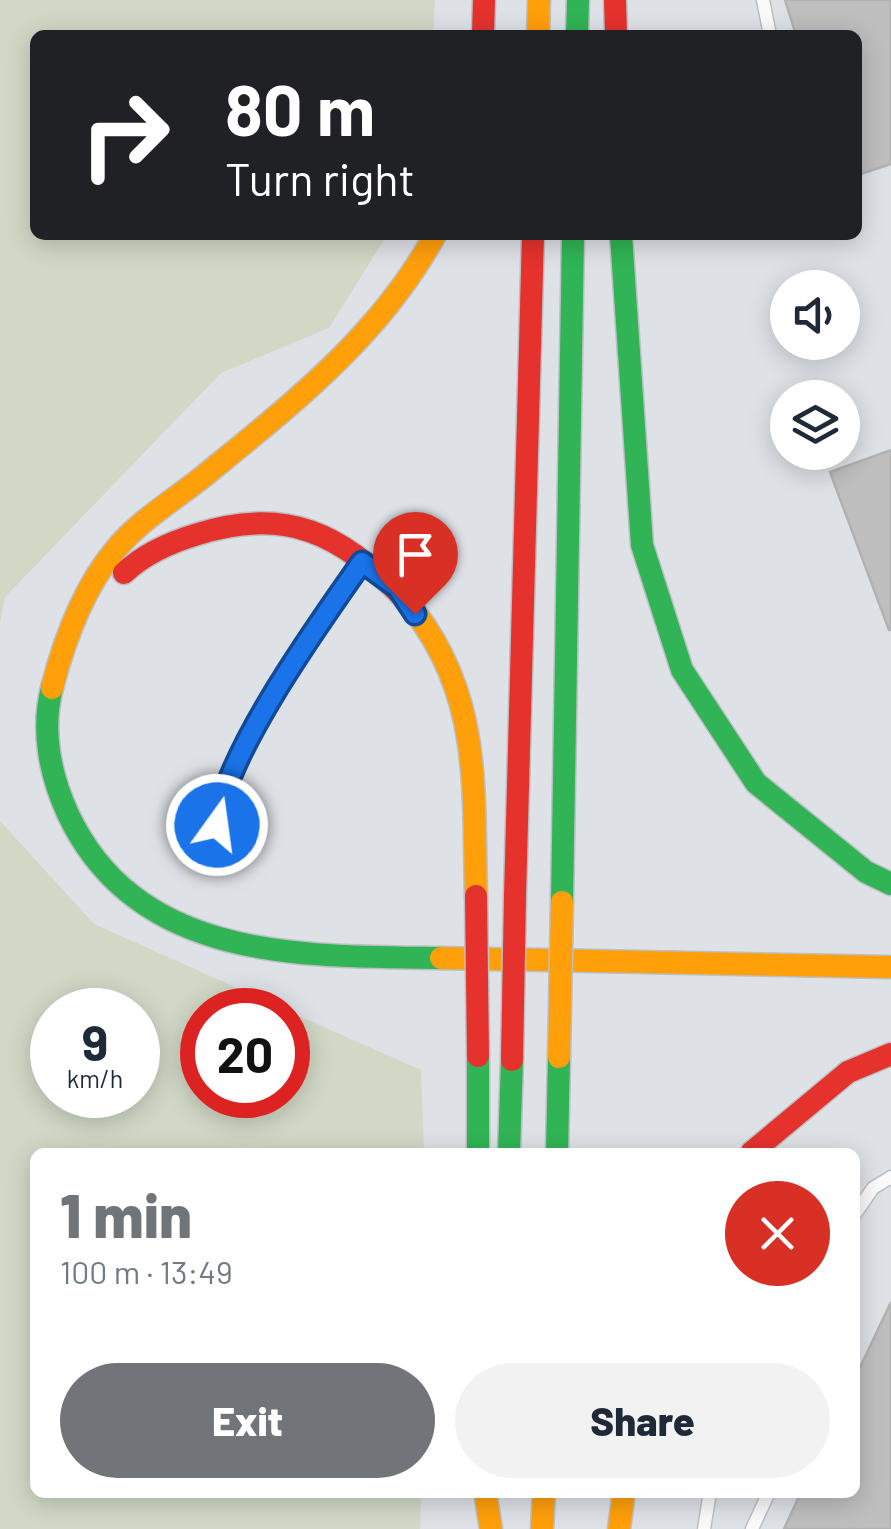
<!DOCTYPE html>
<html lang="en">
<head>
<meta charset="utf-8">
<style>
	body { margin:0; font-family:Barlow,sans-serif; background:#f2f2f3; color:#1f2937; height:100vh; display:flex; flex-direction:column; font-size:38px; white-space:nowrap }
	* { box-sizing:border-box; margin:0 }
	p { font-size:32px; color:#747a83 }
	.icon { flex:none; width:55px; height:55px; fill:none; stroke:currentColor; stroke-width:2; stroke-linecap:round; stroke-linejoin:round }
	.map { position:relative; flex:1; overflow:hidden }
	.sheet { position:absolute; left:30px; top:1148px; width:830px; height:350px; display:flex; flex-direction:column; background:#fff; border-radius:15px; box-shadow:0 5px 25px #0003 }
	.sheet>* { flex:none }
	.banner { position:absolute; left:30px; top:30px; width:832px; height:210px; border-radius:15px; box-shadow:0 5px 25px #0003; background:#202124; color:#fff; overflow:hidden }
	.buttons { position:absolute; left:770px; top:270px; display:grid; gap:20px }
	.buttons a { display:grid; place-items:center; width:90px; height:90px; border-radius:50%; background:#fff; box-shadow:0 5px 25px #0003; font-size:50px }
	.speed { position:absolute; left:30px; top:988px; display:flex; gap:20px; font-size:50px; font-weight:700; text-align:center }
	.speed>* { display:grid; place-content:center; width:130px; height:130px; border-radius:50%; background:#fff; box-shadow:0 5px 25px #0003; line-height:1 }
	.speed small { font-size:25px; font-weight:400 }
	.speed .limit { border:15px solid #d22; background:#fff; color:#111 }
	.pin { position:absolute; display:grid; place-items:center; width:85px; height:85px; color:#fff; margin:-102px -42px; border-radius:50% 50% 50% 0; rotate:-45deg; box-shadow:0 0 10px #0007 }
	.pin .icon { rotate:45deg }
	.me { position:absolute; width:110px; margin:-55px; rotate:14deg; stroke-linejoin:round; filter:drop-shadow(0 0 8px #0008) }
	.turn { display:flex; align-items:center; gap:35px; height:210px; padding:0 30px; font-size:45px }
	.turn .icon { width:130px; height:130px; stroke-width:2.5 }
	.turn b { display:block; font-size:70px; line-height:85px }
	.round { display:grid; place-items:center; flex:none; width:105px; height:105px; border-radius:52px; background:#f2f2f3 }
	.head { display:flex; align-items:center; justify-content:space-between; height:170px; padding:0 30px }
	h1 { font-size:60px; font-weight:800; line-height:75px; color:#717478 }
	.button { display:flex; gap:20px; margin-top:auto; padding:20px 30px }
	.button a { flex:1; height:115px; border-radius:60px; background:#717478; color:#fff; font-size:40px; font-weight:800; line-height:115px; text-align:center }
	.button a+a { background:#f2f2f3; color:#1f2937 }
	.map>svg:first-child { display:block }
	.green { fill:#d1d8c6; fill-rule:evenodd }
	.building { fill:#bfbebf; stroke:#b1b1b2; stroke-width:2.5 }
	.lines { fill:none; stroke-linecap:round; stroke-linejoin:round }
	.lane-casing { stroke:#bdbfc3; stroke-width:15 }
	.fast-casing { stroke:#bdbfc3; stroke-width:25 }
	.slow-casing { stroke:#bdbfc3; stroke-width:25 }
	.jam-casing { stroke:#bdbfc3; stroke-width:25 }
	.lane { stroke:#fafafb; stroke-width:12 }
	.fast { stroke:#30b455; stroke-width:22 }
	.slow { stroke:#ff9f0a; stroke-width:22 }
	.jam { stroke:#e5322d; stroke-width:22 }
	.slow-bridge-casing { stroke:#bdbfc3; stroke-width:25; stroke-linecap:butt }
	.jam-bridge-casing { stroke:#bdbfc3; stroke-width:25; stroke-linecap:butt }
	.slow-bridge { stroke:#ff9f0a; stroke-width:22 }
	.jam-bridge { stroke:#e5322d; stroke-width:22 }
	.route-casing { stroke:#114b97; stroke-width:25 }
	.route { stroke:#1a73e8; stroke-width:18 }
</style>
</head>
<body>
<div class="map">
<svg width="891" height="1529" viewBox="0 0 891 1529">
	<rect width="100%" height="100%" fill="#dee1e6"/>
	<path class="green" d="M0 0H435L433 35H35V235H387L329 328 221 373 5 597 0 623Z
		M0 821 94 924 286 1010H202V1095H288V1011L421 1070 424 1152H35V1492L421 1493 420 1529H0ZM52 1010H138V1095H52Z"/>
	<path class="building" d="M785 0H891V164L858 175V35H796Z
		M891 450V630H889L830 472Z
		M891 1302V1529H784L801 1492H855V1378Z"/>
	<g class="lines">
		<defs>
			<path id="lane" d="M763 0 770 35
				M215 850 219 799 234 765 358 568
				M855 1214 873 1188 891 1177
				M704 1529 710 1492
				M752 1529 769 1492"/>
			<path id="fast" d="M577 35 578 0
				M621 235 642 545 682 670 756 783 866 872 891 884
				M52 688C41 730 50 775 68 814 137 961 300 956 441 958
				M562 902 573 235
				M478 1056V1152
				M509 1152 512 1060
				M557 1152 559 1057"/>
			<path id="slow" d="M538 35 539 0
				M404 598C482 690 473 782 476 896
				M52 688C64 641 84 587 116 549 140 520 174 500 204 476 292 404 379 337 435 235
				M441 958 891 967
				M485 1492 491 1529
				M542 1529 544 1492
				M619 1529 624 1492"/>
			<path id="jam" d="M615 0 616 35
				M483 35 484 0
				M124 573C145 553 171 542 198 534 286 506 342 534 404 598
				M515 896 533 235
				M752 1152 848 1072 891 1054"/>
		</defs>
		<use href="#lane" class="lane-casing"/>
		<use href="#fast" class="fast-casing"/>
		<use href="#slow" class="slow-casing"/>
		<use href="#jam" class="jam-casing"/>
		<use href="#lane" class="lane"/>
		<use href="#fast" class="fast"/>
		<use href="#slow" class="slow"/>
		<use href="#jam" class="jam"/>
		<defs>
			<path id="slow-bridge" d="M559 1057 562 902"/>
			<path id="jam-bridge" d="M476 896 478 1056
				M512 1060 515 896"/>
		</defs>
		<use href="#slow-bridge" class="slow-bridge-casing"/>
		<use href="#jam-bridge" class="jam-bridge-casing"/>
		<use href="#slow-bridge" class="slow-bridge"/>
		<use href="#jam-bridge" class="jam-bridge"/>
	</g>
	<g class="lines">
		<defs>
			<path id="route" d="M217 825C223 756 320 622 362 562L398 588 415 614"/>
		</defs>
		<use href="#route" class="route-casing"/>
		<use href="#route" class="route"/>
	</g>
</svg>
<div class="buttons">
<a><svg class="icon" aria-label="sound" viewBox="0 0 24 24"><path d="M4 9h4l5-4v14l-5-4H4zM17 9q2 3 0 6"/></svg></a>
<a><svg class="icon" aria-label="layers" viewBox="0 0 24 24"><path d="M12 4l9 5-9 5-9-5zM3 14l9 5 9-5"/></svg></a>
</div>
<div class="speed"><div>9<small>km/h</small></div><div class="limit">20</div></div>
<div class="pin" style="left:415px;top:614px;background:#d93025"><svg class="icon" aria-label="arrive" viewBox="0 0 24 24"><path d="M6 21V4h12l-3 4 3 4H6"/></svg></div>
<svg class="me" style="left:217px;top:825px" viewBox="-20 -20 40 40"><circle r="17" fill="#1a73e8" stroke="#fff" stroke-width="3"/><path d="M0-11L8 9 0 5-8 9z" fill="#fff"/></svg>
<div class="banner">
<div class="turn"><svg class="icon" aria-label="right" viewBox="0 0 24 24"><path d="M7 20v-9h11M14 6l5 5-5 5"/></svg><div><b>80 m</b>Turn right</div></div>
</div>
<section class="sheet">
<div class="head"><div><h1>1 min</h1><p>100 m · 13:49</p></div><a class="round" style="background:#d93025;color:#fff"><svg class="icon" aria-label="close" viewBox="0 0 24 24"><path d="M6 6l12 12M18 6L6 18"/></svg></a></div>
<div class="button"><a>Exit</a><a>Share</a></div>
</section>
</div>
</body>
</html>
